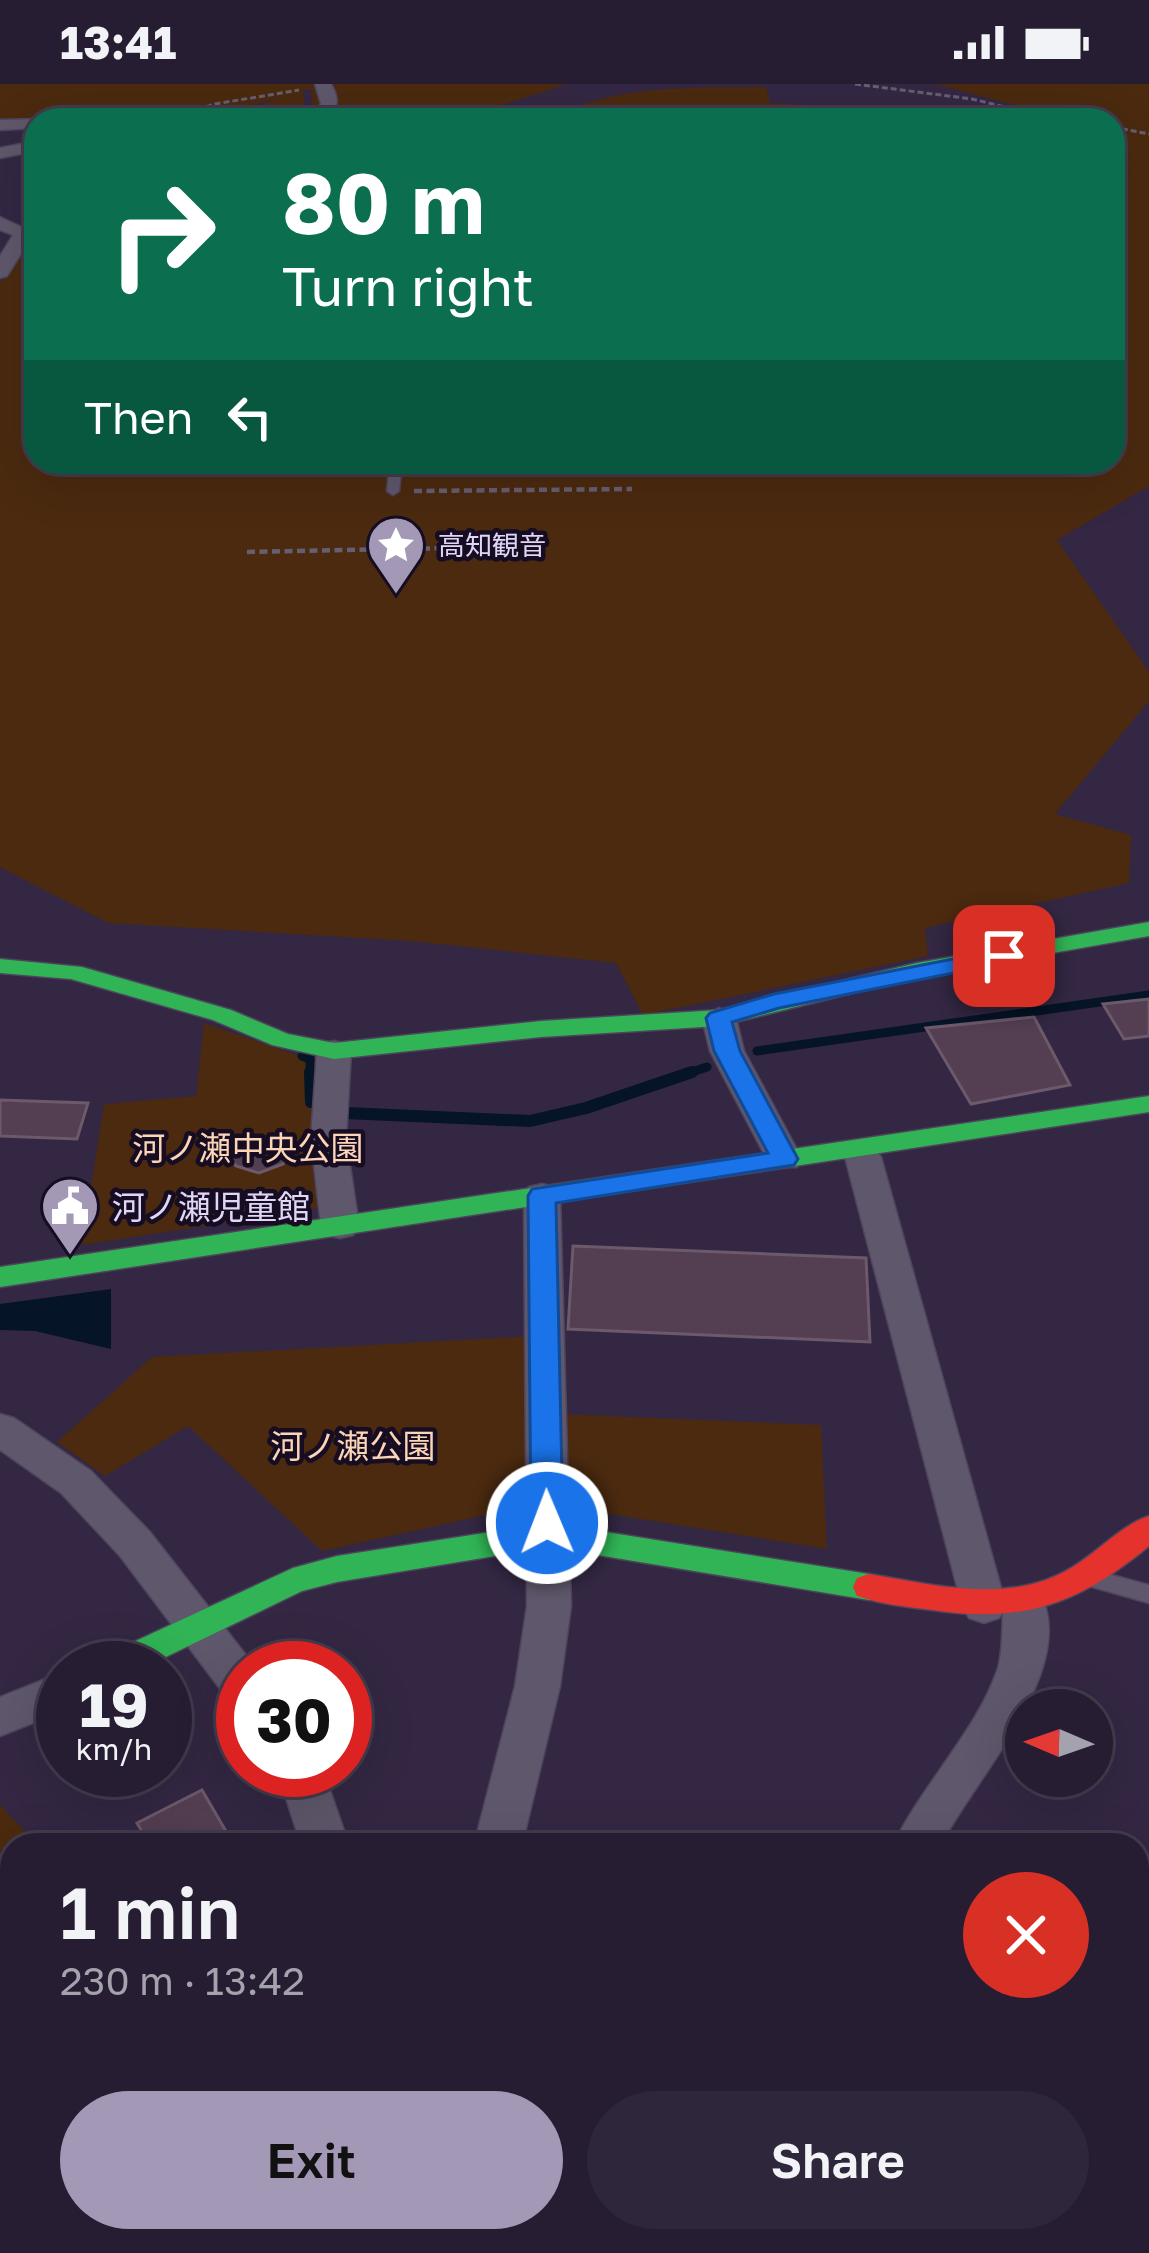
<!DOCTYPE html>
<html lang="en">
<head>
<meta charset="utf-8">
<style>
	body { margin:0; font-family:"Golos Text","Noto Sans JP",sans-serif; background:#2e263a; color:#f1f3f6; height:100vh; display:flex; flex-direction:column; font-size:45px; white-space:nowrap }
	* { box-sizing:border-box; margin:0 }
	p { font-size:39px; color:#a4a2ac }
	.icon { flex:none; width:66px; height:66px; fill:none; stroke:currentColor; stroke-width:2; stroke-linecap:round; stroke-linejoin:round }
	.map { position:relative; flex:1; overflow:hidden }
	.side { position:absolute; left:0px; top:1749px; width:1149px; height:420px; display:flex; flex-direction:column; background:#261d32; border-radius:36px 36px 0 0; box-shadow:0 12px 48px #0002,0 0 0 3px #423b4d }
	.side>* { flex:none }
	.guide { position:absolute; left:24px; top:24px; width:1101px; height:366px; border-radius:36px; box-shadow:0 12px 48px #0002,0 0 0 3px #423b4d; background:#0b6e4f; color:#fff; overflow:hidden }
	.needle { width:78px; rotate:272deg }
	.buttons { position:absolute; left:1005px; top:1605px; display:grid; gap:24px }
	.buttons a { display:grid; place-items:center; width:108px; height:108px; border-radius:50%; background:#261d32; box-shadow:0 12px 48px #0002,0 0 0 3px #423b4d; font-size:60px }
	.speed { position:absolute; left:36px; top:1557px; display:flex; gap:24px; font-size:60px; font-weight:700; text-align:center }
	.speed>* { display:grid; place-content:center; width:156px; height:156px; border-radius:50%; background:#261d32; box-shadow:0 12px 48px #0002,0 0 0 3px #423b4d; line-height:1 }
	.speed small { font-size:30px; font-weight:400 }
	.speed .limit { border:18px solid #d22; background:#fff; color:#111 }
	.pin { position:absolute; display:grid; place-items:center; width:102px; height:102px; color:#fff; margin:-51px; border-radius:24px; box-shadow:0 6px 18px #0006 }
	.me { position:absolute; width:132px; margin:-66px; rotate:359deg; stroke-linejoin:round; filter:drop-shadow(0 0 9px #0008) }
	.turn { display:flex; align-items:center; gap:42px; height:252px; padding:0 60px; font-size:54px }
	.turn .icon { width:156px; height:156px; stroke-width:2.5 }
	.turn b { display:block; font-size:84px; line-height:102px }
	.then { display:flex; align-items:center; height:114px; padding:0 60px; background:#0003; gap:24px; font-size:45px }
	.round { display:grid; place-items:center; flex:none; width:126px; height:126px; border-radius:63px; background:#2e263a }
	.head { display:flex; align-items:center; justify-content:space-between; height:204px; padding:0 60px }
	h1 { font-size:72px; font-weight:600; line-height:90px }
	.cta { display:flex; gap:24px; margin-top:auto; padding:24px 60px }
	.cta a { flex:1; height:138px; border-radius:72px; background:#a399b7; color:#111; font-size:48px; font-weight:600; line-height:138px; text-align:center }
	.cta a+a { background:#2e263a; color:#f1f3f6 }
	.status { display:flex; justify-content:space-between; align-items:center; height:84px; padding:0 60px; background:#261d32; direction:ltr }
	.status svg { height:33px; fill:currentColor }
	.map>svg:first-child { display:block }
	.green { fill:#4b2a0f }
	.water { fill:#051426 }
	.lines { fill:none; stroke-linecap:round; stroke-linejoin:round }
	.stream-far1 { stroke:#051426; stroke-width:9 }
	.stream { stroke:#051426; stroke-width:12 }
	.building { fill:#533e52; stroke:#6c596a; stroke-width:3 }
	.lane-casing { stroke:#4e445c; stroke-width:3 }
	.street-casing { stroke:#4e445c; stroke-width:3 }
	.fast-casing { stroke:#4e445c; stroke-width:3 }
	.jam-casing { stroke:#4e445c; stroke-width:3 }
	.path-far2 { stroke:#665e71; stroke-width:3; stroke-dasharray:6 3; stroke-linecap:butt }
	.path-far1 { stroke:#665e71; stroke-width:4.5; stroke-dasharray:8 4.5; stroke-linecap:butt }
	.path { stroke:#665e71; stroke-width:8; stroke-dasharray:16 8; stroke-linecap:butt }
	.lane { fill:#5f576b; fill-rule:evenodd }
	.street { fill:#5f576b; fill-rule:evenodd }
	.fast { fill:#30b455; fill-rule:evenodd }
	.jam { fill:#e5322d; fill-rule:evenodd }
	.route { fill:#1a73e8; stroke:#114b97; stroke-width:3 }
	.labels { text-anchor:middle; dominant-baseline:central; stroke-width:9; stroke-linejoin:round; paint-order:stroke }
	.far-poi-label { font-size:27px; fill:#e0d6f5; stroke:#160d23; text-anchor:start }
	.park-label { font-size:33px; fill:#fcd5b6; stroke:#160d23 }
	.poi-label { font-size:33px; fill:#e0d6f5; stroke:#160d23; text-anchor:start }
</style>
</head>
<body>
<div class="status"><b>13:41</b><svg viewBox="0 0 49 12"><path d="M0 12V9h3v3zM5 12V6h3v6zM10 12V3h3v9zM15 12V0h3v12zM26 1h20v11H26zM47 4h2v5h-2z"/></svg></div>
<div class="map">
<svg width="1149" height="2169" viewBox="0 0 1149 2169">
	<rect width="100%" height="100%" fill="#332743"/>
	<path class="green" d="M0 0H567L466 33 506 36H314L311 7 317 5 303 6 305 36H224L283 12 205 36H76L66 32 0 35Z
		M935 0H1149V402L1057 456 1149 588V617L1055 730 1131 751 1129 799 925 844 928 872 643 931 616 879 411 857 108 839 0 783V199L36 153V378H1113V36H1071Z
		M766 3 770 19 980 28 1037 36H544C614 0 689 4 766 3Z
		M204 939 320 979 318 1124 82 1161 104 1020 196 1012Z
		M534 1252 535 1329 821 1341 827 1465 541 1419 322 1467 188 1342 105 1392 57 1358 152 1273Z
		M0 1721 38 1761H12V1816L0 1825Z
		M1137 1804 1149 1809V1953L1137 1947Z
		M514 2157H752L816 2169H456Z"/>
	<path class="water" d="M111 1205V1265L35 1247 0 1246V1220Z"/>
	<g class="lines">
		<path class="stream-far1" d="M757 967 1149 911
			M302 972 310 975V991
			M683 991 707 983"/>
		<path class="stream" d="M310 988 311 1018
			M345 1029 530 1037 586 1024 692 988"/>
	</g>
	<path class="building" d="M1149 915V952L1124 955 1103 920Z
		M1034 933 1070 1001 971 1020 926 944Z
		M0 1016 88 1019 77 1055 0 1052Z
		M256 1054H273L290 1067 283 1080 259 1089 236 1082 229 1071Z
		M573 1162 866 1174 870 1258 568 1245Z
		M202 1706 234 1761H150L137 1739Z"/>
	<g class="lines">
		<defs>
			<path id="lane" d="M390 378H402L399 407 393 411 387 407Z
				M1097 1487 1149 1501V1519L1089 1502 1086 1496 1089 1490Z"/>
			<path id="street" d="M315 0H331C339 14 339 23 328 36H309L321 20Z
				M42 35 36 36V44L0 46V36Z
				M36 57V67L0 74V64Z
				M0 133 34 149 7 192 0 194V172L13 151 0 146Z
				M719 924 736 934 744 967 802 1075 797 1083H771L710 967 702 934Z
				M334 957 346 960 351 967 346 1055 359 1142 353 1151 340 1154 327 1151 321 1142 311 1055 317 967 322 960Z
				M863 1061 876 1065 881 1073 1005 1518 1010 1509 1025 1504 1040 1509C1080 1585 973 1696 941 1761H893C922 1701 978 1645 998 1584 1003 1566 1002 1546 1003 1528L999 1534 984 1539 969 1534 962 1522 845 1073 850 1065Z
				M542 1100 555 1103 560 1112 571 1522 560 1602 522 1761H474L515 1602 527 1522 524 1112 529 1103Z
				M0 1330 14 1334 91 1387 150 1448 256 1584H243V1620L227 1614 120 1472 61 1409 0 1366Z
				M63 1588V1627L0 1652V1613Z
				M277 1686H323L349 1761H301Z
				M1137 1986 1149 1991V2044L1137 2039Z
				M81 2157H135L132 2169H76Z
				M320 2157H417L412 2169H315Z
				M829 2157H903L908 2169H834Z"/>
			<path id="fast" d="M1149 838V852L917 893 719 942 541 953 334 975 272 961 213 936 71 895 0 889V875L82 883 231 926 288 950 334 959 541 937 719 926 917 879Z
				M1149 1012V1028L0 1203V1183Z
				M549 1439 869 1490 881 1494 885 1503 881 1512 869 1516 549 1463 337 1498 302 1507 143 1584H94L99 1574 293 1484 337 1472Z"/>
			<path id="jam" d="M1149 1432V1462C1079 1520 1023 1540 932 1526 907 1523 881 1520 857 1512L853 1503 857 1494 869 1490C935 1501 1010 1521 1071 1484 1097 1469 1121 1441 1149 1432Z"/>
		</defs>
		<use href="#lane" class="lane-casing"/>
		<use href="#street" class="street-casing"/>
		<use href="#fast" class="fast-casing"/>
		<use href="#jam" class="jam-casing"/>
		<path class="path-far2" d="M855 0 972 15 1059 36
			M163 36 215 20 299 6
			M1113 43 1149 50"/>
		<path class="path-far1" d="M414 407 632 405
			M378 464 388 498
			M247 468 500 463"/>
		<path class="path" d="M0 1839 12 1830
			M614 2157 615 2169"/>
		<use href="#lane" class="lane"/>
		<use href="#street" class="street"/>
		<use href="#fast" class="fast"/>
		<use href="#jam" class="jam"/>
	</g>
	<path class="route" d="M1004 865 1016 872 1013 877 779 924 732 938 740 967 798 1075 794 1081 556 1119 563 1439 559 1448 547 1451 536 1448 531 1439 528 1112 532 1105 768 1069 714 967 706 934 710 929 774 910Z"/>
	<defs>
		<symbol id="sight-pin" viewBox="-11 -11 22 30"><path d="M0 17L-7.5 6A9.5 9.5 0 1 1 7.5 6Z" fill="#a399b7" stroke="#160d23"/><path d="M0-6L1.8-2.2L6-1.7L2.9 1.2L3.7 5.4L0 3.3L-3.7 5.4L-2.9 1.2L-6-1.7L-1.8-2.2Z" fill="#fff"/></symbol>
		<symbol id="civic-pin" viewBox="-11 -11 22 30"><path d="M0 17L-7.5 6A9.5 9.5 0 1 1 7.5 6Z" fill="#a399b7" stroke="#160d23"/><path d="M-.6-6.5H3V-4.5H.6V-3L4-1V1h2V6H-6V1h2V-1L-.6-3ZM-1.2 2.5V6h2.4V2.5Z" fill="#fff"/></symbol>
	</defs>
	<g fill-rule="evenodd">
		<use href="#sight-pin" x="363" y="428" width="66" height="90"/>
		<use href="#civic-pin" x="37" y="1089" width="66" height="90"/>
	</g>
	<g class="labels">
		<g class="far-poi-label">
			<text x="438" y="461">高知観音</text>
		</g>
		<g class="park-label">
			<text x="248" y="1063">河ノ瀬中央公園</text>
			<text x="353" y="1361">河ノ瀬公園</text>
		</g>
		<g class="poi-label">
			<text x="112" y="1122">河ノ瀬児童館</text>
		</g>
	</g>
</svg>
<div class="buttons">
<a><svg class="needle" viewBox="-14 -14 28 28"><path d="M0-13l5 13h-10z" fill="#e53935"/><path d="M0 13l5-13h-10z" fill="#a4a2ac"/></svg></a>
</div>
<div class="speed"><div>19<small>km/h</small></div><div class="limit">30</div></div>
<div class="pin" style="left:1004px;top:872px;background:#d93025"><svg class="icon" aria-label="arrive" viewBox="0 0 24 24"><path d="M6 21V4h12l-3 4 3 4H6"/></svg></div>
<svg class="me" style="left:547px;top:1439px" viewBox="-20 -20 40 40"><circle r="17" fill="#1a73e8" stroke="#fff" stroke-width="3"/><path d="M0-11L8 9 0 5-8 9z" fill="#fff"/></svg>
<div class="guide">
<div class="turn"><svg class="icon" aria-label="right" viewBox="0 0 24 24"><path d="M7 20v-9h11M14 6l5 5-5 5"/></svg><div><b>80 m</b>Turn right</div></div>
<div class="then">Then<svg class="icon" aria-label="left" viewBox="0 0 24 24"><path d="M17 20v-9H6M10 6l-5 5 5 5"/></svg></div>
</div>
<section class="side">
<div class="head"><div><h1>1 min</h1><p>230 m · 13:42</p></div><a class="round" style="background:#d93025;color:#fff"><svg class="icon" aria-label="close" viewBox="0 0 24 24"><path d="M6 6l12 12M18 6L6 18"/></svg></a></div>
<div class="cta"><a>Exit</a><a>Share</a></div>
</section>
</div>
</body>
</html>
